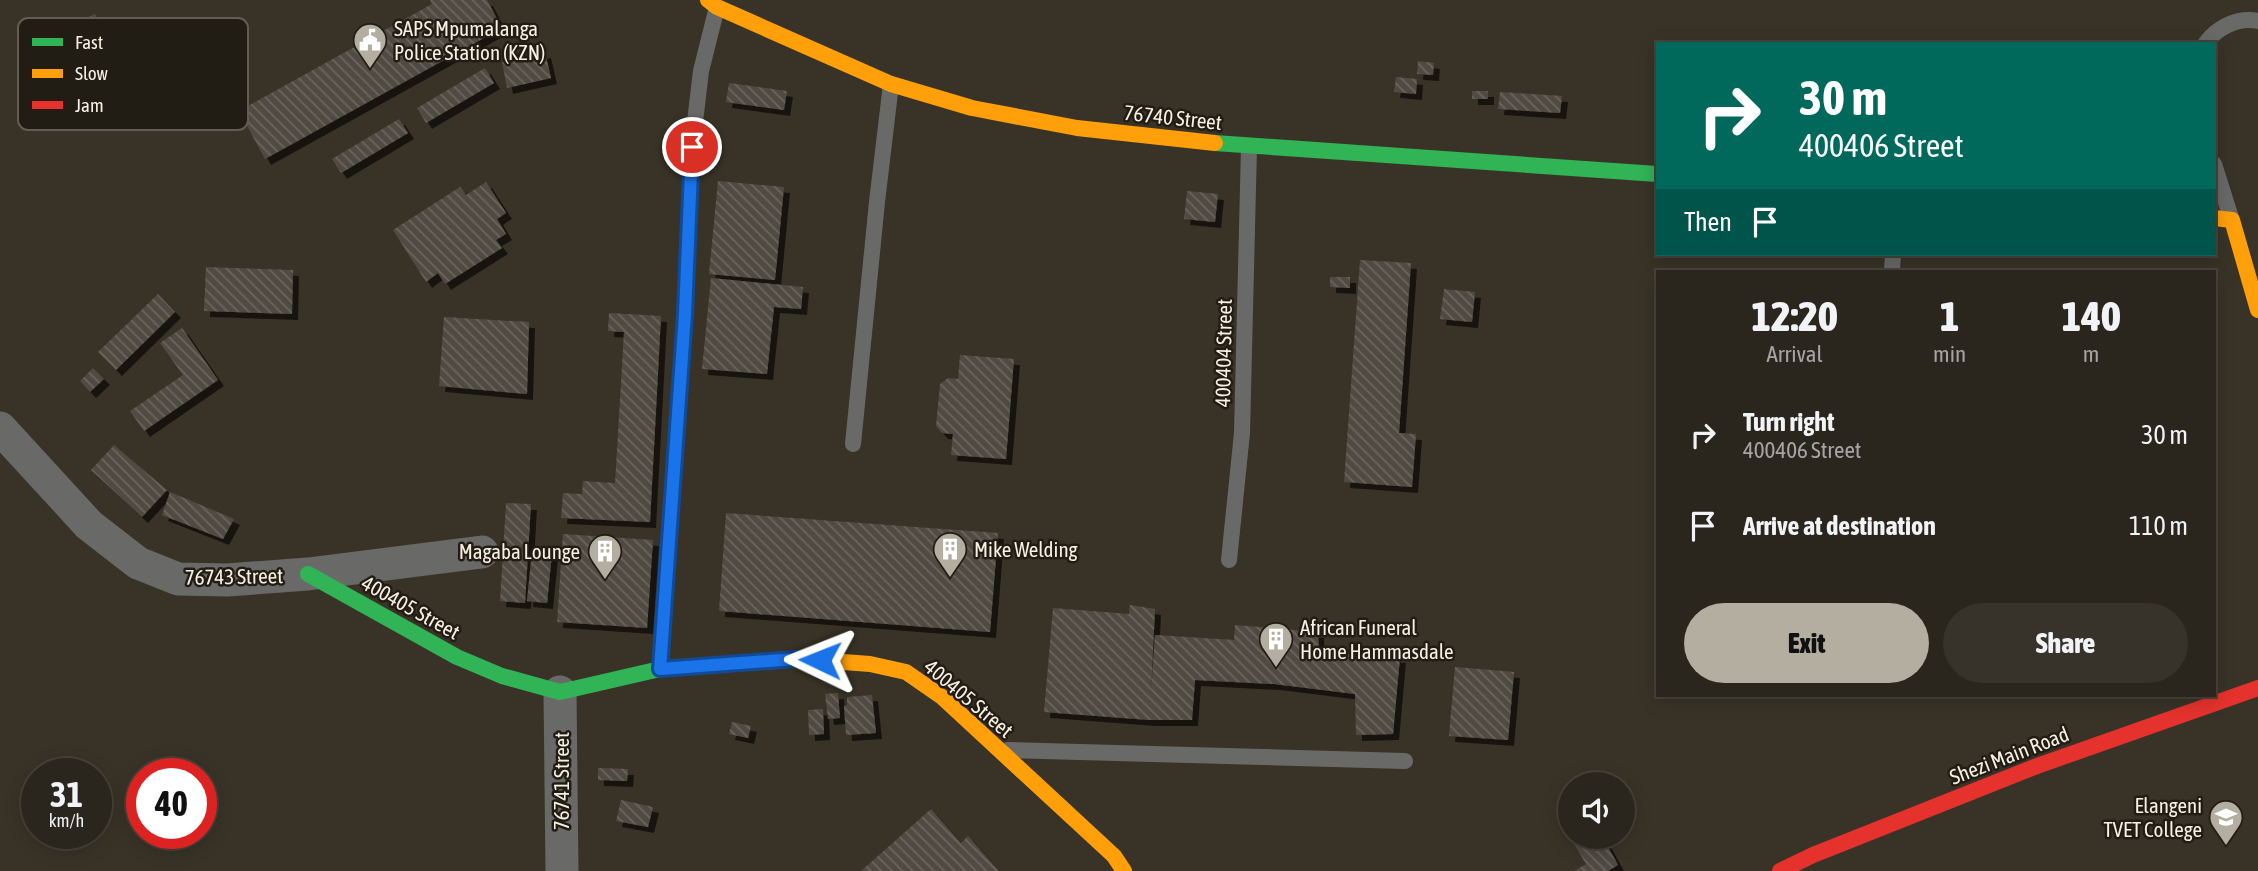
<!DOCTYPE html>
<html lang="en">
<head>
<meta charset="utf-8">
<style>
	body { margin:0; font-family:"Asap Condensed",sans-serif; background:#37322a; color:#f1f3f6; height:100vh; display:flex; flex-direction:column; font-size:26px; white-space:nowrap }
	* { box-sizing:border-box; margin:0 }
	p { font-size:23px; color:#a6a5a4 }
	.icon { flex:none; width:38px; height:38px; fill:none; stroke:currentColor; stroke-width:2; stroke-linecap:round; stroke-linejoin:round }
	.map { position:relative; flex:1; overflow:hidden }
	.drawer { position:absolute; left:1656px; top:270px; width:560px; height:427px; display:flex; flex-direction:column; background:#2b261d; border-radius:0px; box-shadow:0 4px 18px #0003,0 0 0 2px #47433b }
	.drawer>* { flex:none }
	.banner { position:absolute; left:1656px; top:42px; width:560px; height:214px; border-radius:0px; box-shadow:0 4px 18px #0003,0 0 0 2px #47433b; background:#00695c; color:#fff; overflow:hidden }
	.tools { position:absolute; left:1558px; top:772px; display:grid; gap:14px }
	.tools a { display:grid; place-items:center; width:77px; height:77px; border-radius:50%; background:#2b261d; box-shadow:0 4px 18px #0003,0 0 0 2px #47433b; font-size:35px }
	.speed { position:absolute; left:21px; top:758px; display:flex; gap:14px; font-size:35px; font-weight:700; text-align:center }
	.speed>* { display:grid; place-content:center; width:91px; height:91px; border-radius:50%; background:#2b261d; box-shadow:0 4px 18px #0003,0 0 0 2px #47433b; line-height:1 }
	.speed small { font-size:18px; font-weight:400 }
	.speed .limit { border:10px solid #d22; background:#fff; color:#111 }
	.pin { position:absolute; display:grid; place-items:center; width:60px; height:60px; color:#fff; margin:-30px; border:4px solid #fff; border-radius:50%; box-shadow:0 2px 7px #0007 }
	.me { position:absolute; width:77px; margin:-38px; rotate:272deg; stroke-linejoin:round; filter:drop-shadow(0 0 5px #0008) }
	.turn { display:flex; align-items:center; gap:24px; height:147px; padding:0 28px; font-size:32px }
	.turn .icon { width:91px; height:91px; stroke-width:2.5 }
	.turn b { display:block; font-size:49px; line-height:60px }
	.then { display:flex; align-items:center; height:66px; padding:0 28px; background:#0003; gap:14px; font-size:26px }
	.eta { display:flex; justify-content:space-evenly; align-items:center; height:119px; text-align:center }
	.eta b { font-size:42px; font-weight:800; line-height:49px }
	.primary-button { display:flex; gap:14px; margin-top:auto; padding:14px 28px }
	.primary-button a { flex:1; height:80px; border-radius:42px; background:#b4aea1; color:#111; font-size:28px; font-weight:800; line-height:80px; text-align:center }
	.primary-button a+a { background:#37322a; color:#f1f3f6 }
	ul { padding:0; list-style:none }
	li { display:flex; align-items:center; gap:21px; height:91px; padding:0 28px }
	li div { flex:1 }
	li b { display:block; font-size:26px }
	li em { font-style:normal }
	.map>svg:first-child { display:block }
	.building { fill:url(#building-back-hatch); filter:url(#shadow) }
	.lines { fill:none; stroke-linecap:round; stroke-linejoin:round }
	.lane { stroke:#696a68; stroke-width:16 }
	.street { stroke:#696a68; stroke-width:33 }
	.fast { stroke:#30b455; stroke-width:16 }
	.slow { stroke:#ff9f0a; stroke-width:16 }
	.jam { stroke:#e5322d; stroke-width:16 }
	.route-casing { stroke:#114b97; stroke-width:18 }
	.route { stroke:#1a73e8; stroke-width:12 }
	.labels { text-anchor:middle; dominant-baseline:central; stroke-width:5; stroke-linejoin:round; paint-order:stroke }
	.poi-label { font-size:21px; fill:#f7f0e3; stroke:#221d14; text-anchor:start }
	.street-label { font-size:21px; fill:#f7f0e3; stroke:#221d14 }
	.key { fill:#221d14; stroke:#625c52; stroke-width:2 }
	.key-label { font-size:19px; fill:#f7f0e3 }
</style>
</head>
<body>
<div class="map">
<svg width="2258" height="871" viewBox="0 0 2258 871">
	<defs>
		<pattern id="building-back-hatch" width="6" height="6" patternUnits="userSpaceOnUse" patternTransform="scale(1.75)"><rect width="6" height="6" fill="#504b42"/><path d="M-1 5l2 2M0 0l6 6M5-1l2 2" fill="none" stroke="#6a655d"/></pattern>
		<filter id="shadow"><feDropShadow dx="6" dy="6" stdDeviation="0" flood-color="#0009"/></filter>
	</defs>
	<rect width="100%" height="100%" fill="#393327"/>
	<path class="building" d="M430 0H487L502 28 265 159 239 111 432 4Z
		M95 14 123 66 112 72 83 20Z
		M545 52 551 78 507 88 502 62Z
		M1418 61 1434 63 1433 75 1417 74Z
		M485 68 494 83 426 123 417 108Z
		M1396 77 1417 79 1416 94 1394 92Z
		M729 83 787 91 784 110 726 102Z
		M1472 91H1488V99H1472Z
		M1500 92 1562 96 1560 113 1498 109Z
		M399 119 408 133 341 173 332 159Z
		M718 181 784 187 775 280 709 274Z
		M486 182 506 213 497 219 506 234 496 240 502 248 445 284 438 273 426 282 393 230 460 187 466 195Z
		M1187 191 1218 194 1215 222 1184 219Z
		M1360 260 1411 263 1399 433 1416 434 1412 487 1344 482Z
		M206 267 293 270 292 314 204 311Z
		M1330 277H1350V288L1330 287Z
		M711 278 803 287 801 309 774 307 767 374 702 369Z
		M1444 289 1475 292 1472 322 1440 319Z
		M158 294 175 312 116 370 98 352Z
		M609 313 661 316 650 522 561 518 563 493 582 494 583 481 615 483 624 332 608 331Z
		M444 317 529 322 527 394 439 386Z
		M182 328 218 380 144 431 130 411 183 375 160 343Z
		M960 355 1014 359 1006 459 951 455 953 434 942 433 936 426 940 384 948 378 958 379Z
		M93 368 104 379 90 392 80 381Z
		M114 445 167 490 142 517 91 470Z
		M170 492 234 519 223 539 162 515Z
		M506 503 531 504 525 603 500 601Z
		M726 513 998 533 990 632 719 611Z
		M563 534 653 540 647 628 557 622Z
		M532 551 552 553 547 603 527 601Z
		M1130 605 1155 609 1151 693 1155 635 1234 640 1235 625 1318 632 1319 650 1400 657 1393 734 1356 735 1355 694 1274 684 1195 680 1192 720H1149L1044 712 1053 608 1129 614Z
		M1455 667 1514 672 1508 740 1449 736Z
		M838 693 840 718 828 719 825 694Z
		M872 695 876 733 846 735 844 706 847 705V697Z
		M823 709 824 734 809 735 808 710Z
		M732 722 751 726 748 738 729 734Z
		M598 768 628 769 627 781 598 780Z
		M621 800 653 807 648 827 616 821Z
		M931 809 961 843 968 836 999 871H861Z
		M1587 836H1602L1618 865 1608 871H1574L1586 864 1574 844Z"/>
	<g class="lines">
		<path class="lane" d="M2205 44C2217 27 2238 17 2258 21
			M2214 164 2231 218
			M1892 271 1893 254
			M853 444 877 202 891 84
			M1229 560 1242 433 1249 147
			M660 669 685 314 692 147 701 71 717 7
			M1008 750 1405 761"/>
		<path class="street" d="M0 428 89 525 138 563 178 579 227 580 308 574 482 552
			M560 692 562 871"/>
		<path class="fast" d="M1215 143 1657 174
			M308 574 457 657 502 676 560 692 660 669 803 659"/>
		<path class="slow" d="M708 0 717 7 891 84 972 108 1077 128 1215 143
			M2214 218 2232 220 2258 310
			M803 659 870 664 906 672 942 697 1114 856 1124 871"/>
		<path class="jam" d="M1780 871 1813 855 2037 766 2258 688"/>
	</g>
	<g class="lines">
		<defs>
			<path id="route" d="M692 147 685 314 660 669 795 659 820 660"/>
		</defs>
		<use href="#route" class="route-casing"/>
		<use href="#route" class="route"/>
	</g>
	<defs>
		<symbol id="civic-pin" viewBox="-11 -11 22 30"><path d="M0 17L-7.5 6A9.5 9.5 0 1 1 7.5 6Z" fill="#b4aea1" stroke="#221d14"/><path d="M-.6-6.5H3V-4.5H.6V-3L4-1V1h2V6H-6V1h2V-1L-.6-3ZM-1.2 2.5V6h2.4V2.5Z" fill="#fff"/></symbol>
		<symbol id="building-pin" viewBox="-11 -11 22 30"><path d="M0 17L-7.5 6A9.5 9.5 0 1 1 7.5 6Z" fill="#b4aea1" stroke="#221d14"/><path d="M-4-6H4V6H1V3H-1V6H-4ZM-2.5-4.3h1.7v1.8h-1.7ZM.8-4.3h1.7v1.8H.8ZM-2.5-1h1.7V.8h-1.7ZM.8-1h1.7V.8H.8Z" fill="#fff"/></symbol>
		<symbol id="university-pin" viewBox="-11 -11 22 30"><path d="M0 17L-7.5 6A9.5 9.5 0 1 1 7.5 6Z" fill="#b4aea1" stroke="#221d14"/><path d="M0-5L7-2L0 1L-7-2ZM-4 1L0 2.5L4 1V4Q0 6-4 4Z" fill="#fff"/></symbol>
	</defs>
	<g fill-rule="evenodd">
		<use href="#civic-pin" x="351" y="21" width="38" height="52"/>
		<use href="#building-pin" x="931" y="530" width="38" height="52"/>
		<use href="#building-pin" x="586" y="532" width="38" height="52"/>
		<use href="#building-pin" x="1257" y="620" width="38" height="52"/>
		<use href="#university-pin" x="2207" y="798" width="38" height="52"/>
	</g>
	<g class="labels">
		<g class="poi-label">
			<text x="394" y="28">SAPS Mpumalanga<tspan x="394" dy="24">Police Station (KZN)</tspan></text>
			<text x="974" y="549">Mike Welding</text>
			<text x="580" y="551" text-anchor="end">Magaba Lounge</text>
			<text x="1300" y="627">African Funeral<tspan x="1300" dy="24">Home Hammasdale</tspan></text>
			<text x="2202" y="805" text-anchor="end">Elangeni<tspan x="2202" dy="24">TVET College</tspan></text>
		</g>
		<g class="street-label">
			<text transform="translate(1173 117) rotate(6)">76740 Street</text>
			<text transform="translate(1223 353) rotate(-89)">400404 Street</text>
			<text transform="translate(234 576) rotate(-1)">76743 Street</text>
			<text transform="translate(411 607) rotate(29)">400405 Street</text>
			<text transform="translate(969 698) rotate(40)">400405 Street</text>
			<text transform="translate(2009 755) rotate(-21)">Shezi Main Road</text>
			<text transform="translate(561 781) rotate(-90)">76741 Street</text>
		</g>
	</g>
	<rect x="18" y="18" width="230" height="112" rx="10" class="key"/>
	<rect x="32" y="38" width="31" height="8" fill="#30b455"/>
	<rect x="32" y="69" width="31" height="9" fill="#ff9f0a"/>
	<rect x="32" y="101" width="31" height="8" fill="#e5322d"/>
	<g class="key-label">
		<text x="75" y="49">Fast</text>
		<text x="75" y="80">Slow</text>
		<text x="75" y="112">Jam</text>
	</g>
</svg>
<div class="tools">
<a><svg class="icon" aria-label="sound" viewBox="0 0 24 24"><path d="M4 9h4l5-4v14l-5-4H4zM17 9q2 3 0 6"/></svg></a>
</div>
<div class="speed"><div>31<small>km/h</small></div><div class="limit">40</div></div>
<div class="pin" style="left:692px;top:147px;background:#d93025"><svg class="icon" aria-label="arrive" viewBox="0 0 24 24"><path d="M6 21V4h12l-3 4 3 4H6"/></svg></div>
<svg class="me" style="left:820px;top:660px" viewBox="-20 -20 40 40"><path d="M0-17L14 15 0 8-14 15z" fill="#1a73e8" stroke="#fff" stroke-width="4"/></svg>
<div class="banner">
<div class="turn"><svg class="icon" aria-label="right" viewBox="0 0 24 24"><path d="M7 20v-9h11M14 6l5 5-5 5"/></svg><div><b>30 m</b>400406 Street</div></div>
<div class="then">Then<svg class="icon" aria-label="arrive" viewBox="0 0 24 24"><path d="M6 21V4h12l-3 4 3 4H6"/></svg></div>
</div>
<section class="drawer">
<div class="eta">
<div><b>12:20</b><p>Arrival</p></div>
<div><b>1</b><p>min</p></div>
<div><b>140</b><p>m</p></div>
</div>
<ul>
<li><svg class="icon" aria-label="right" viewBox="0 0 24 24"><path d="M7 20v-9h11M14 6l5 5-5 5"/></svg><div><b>Turn right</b><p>400406 Street</p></div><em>30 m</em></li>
<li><svg class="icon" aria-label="arrive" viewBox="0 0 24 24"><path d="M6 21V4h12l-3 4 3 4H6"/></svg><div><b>Arrive at destination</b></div><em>110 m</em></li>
</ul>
<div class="primary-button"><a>Exit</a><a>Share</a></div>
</section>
</div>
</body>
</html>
